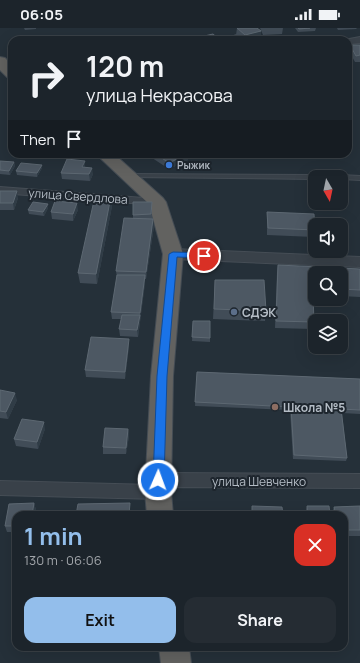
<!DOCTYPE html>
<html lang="en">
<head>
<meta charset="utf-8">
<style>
	body { margin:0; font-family:Manrope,sans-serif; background:#252c33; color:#f1f3f6; height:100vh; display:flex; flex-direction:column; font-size:15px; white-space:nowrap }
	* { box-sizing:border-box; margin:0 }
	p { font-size:13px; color:#a0a4a9 }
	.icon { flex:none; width:22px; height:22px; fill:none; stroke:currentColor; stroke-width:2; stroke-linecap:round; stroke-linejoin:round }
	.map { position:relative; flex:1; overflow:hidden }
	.drawer { position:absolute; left:12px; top:483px; width:336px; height:140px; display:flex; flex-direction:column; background:#1c242b; border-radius:12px; box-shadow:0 4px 16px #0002,0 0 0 1px #3a4147 }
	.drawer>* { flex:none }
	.banner { position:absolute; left:8px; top:8px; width:344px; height:122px; border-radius:12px; box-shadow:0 4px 16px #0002,0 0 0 1px #3a4147; background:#1c242b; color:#f1f3f6; overflow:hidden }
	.needle { width:26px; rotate:171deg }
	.buttons { position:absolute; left:308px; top:142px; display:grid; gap:8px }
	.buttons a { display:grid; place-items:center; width:40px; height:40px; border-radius:8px; background:#1c242b; box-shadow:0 4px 16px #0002,0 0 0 1px #3a4147; font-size:20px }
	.pin { position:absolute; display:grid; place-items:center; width:34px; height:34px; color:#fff; margin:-17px; border:2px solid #fff; border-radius:50%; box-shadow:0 1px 4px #0007 }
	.me { position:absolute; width:44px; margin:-22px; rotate:2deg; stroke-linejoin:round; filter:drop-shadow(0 0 3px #0008) }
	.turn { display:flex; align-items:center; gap:14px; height:84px; padding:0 12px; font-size:18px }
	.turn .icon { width:52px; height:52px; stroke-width:2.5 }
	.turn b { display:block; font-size:28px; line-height:34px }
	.then { display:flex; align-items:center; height:38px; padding:0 12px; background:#0003; gap:8px; font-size:15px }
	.round { display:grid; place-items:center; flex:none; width:42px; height:42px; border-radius:12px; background:#252c33 }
	.summary { display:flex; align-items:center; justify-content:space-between; height:68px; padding:0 12px }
	h1 { font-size:24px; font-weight:700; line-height:30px; color:#93beeb }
	.cta { display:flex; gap:8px; margin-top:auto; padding:8px 12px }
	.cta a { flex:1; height:46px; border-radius:12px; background:#93beeb; color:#111; font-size:16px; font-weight:700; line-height:46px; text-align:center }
	.cta a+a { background:#252c33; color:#f1f3f6 }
	.status { display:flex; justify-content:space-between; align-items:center; height:28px; padding:0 20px; background:#1c242b; direction:ltr }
	.status svg { height:11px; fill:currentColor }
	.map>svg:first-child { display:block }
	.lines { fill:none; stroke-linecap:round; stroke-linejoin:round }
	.service-casing { stroke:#454d55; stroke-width:2 }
	.minor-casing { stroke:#454d55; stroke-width:2 }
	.tertiary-casing { stroke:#454d55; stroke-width:2 }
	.trunk-casing { stroke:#444c54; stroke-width:2 }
	.service { fill:#394149; fill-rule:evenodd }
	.minor { fill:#394149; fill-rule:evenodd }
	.tertiary { fill:#394149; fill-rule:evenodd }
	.trunk { fill:#626260; fill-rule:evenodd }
	.wall { fill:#414c57 }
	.shaded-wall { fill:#303c46 }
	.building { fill:#4d5863; stroke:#5d6872 }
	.route { fill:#1a73e8; stroke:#114b97 }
	.shop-dot { fill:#3f7fe0; stroke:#1e262e; stroke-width:1.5 }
	.service-dot { fill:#5c6f8a; stroke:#1e262e; stroke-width:1.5 }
	.education-dot { fill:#8d6e63; stroke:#1e262e; stroke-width:1.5 }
	.labels { text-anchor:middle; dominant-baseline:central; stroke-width:4; stroke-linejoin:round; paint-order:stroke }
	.far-poi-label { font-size:10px; font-weight:bold; fill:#b4bcc5; stroke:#1e262e; text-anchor:start }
	.street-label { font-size:12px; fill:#b4bcc5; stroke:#1e262e }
	.poi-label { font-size:12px; font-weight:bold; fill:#b4bcc5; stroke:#1e262e; text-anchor:start }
</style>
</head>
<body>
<div class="status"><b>06:05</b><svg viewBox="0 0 49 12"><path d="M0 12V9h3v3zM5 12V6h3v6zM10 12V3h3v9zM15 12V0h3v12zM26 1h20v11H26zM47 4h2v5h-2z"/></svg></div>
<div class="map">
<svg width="360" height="635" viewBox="0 0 360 635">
	<rect width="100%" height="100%" fill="#253039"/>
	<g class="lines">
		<defs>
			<path id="service" d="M129 146 315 147 318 149H315V151L127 149 126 148Z
				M341 147 360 148V152L341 151V149H338Z"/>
			<path id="minor" d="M360 9V15L348 16V12H344Z
				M0 159 157 171 161 172 163 174 161 176 157 177 0 165Z
				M159 445 360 446V460L164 459 166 464 164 469 158 471 0 467V453L153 457 151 452 153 447Z"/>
			<path id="tertiary" d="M173 221 360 229V239L173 231 167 230 165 226 167 222Z"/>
			<path id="trunk" d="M0 29 5 30 12 37V50L7 49 0 42Z
				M96 126H114L163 170 166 174 183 226 173 348 171 464 173 487H147L145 464 151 348 163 226 149 176Z
				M159 619H189L191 635H161Z"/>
		</defs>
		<use href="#service" class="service-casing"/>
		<use href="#minor" class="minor-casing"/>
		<use href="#tertiary" class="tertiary-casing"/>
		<use href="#trunk" class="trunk-casing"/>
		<use href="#service" class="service"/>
		<use href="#minor" class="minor"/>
		<use href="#tertiary" class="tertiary"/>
		<use href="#trunk" class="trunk"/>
	</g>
	<path class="wall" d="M24 0H36V1L25 2Z
		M237 0 261 9 249 12H243L237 7 242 12H226V9L236 7Z
		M260 0H283L282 6 263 7Z
		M295 0H316L315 3 298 4Z
		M337 0H357L356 1 338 2Z
		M350 17H360V34H355L349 23Z
		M146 126H188V132L169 141Z
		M0 133 14 134 15 138 10 147 0 146Z
		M42 137V140L37 149 17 147 16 143Z
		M85 139 93 146 90 153 62 151 61 145Z
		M0 163 18 170 14 182H0Z
		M111 168 112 178 97 256 80 255 78 245Z
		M48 180 44 188 29 186 28 182Z
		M152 181V191L154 198 146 251H145V255L140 294 138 309 120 308 119 301 121 291H112L111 284 117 250 116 243 133 190V187Z
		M78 182 73 193 52 191 51 184Z
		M267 184 315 197 314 209 267 207Z
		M278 237 360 241V269L341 268V245H315V271H335L334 276 313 275 314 294 313 301 275 300 277 244Z
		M215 252 266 283 265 293 213 291Z
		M193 293 210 310V314L192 313Z
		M129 318 125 351 86 349 85 342Z
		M197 344 360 351V386L342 385 347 430 346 433 293 431 290 382 195 378Z
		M0 362 17 372 8 391 0 390Z
		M45 401 38 421 16 418 14 411Z
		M128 401 129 408 126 426H103V419Z
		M34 475 36 482 35 487H16V504H7L5 498 9 476Z
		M307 478 330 487H306L305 485Z
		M360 478V508H344V487H333L332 485 334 479Z"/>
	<path class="shaded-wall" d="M261 3V9L249 12H245V7Z
		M187 126H188V132L169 141V135Z
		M85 133V140L82 139Z
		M14 134 15 138 10 147 9 143Z
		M42 137V140L37 149V145Z
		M92 140 93 146 90 153 89 146Z
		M17 163 18 170 14 182 13 175Z
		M111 168 112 178 97 256 96 246Z
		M77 175 78 182 73 193V186Z
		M48 176V180L44 188 43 184Z
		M153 191 154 198 146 251V244Z
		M145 247V255L140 292V285Z
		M140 287V294L138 309 137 302Z
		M129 311V318L125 351V344Z
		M15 365 17 372 8 391 6 384Z
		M44 394 45 401 38 421 37 414Z
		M128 401 129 408 126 426V420Z
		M34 475 36 482 35 487H32Z"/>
	<path class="building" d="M237 0H257L261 3 245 7Z
		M298 0H310L299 1Z
		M213 6 220 12H203L200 9Z
		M236 7 242 12H229L226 9Z
		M38 11V12H26Z
		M350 17H360V27L356 28Z
		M156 126H187L169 135Z
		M67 131 85 133 82 139 92 140 89 146 61 145Z
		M0 133 14 134 9 143 0 142Z
		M21 135 42 137 37 145 16 143Z
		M0 163H17L13 175H0Z
		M95 168H111L96 246 78 245Z
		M55 173 77 175 73 186 51 184Z
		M33 174 48 176 43 184 28 182Z
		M133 174H152L151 186 133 187Z
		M267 184 314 186 315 202 268 200Z
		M124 190 153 191 146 244 116 243Z
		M278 237 360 241V262L341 261V245H315V268H313L314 294 276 293Z
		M117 247H145L140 285 111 284Z
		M215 252H264L266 283 214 281Z
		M122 287H140L137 302 119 301Z
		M193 293H210V310L192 309Z
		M91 309 129 311 125 344 85 342Z
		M197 344 360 351V382L341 381 347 430 294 427 291 379 195 374Z
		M0 362 15 365 6 384 0 383Z
		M22 391 44 394 37 414 14 411Z
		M105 400 128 401 126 420 103 419Z
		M34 475 32 487H16V498H5L9 476Z
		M130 475 129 487H76L78 476Z
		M252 478 282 479 283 487H252Z
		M307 478H329L330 487H308Z
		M360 478V502H344V487H336L334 479Z"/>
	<path class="route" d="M173 224 204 225 208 228 204 230 177 229 167 348 164 452 162 456 158 457 155 456 153 452 157 348 169 226Z"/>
	<circle class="shop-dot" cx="169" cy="137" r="4"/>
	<circle class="service-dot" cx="234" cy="284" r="4"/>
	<circle class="education-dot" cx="275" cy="379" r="4"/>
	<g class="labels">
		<g class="far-poi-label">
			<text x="177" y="137">Рыжик</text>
		</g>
		<g class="street-label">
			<text transform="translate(78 168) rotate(4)">улица Свердлова</text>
			<text x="259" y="453">улица Шевченко</text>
		</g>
		<g class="poi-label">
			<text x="242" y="284">СДЭК</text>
			<text x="283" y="379">Школа №5</text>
		</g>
	</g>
</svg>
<div class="buttons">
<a><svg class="needle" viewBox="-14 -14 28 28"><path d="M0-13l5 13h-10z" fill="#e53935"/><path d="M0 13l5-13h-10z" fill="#a0a4a9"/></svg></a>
<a><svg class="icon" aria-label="sound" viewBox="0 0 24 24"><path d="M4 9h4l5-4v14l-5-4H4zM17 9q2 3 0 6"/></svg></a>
<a><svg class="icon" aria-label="search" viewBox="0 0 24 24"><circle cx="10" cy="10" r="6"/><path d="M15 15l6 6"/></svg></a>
<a><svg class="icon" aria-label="layers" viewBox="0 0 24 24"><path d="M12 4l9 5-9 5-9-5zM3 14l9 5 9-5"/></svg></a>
</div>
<div class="pin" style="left:204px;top:228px;background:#d93025"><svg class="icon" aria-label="arrive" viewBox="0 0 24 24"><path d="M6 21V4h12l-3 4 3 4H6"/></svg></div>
<svg class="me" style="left:158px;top:452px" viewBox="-20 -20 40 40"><circle r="17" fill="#1a73e8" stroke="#fff" stroke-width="3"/><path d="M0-11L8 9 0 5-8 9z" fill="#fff"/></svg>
<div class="banner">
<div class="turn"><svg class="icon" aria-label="right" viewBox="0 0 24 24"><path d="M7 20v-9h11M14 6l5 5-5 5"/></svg><div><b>120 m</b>улица Некрасова</div></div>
<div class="then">Then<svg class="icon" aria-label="arrive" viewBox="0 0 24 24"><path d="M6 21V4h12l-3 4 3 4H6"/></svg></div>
</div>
<section class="drawer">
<div class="summary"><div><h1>1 min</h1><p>130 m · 06:06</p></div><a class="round" style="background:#d93025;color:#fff"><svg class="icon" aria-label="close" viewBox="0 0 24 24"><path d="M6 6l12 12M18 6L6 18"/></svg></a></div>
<div class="cta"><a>Exit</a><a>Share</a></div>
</section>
</div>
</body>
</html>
